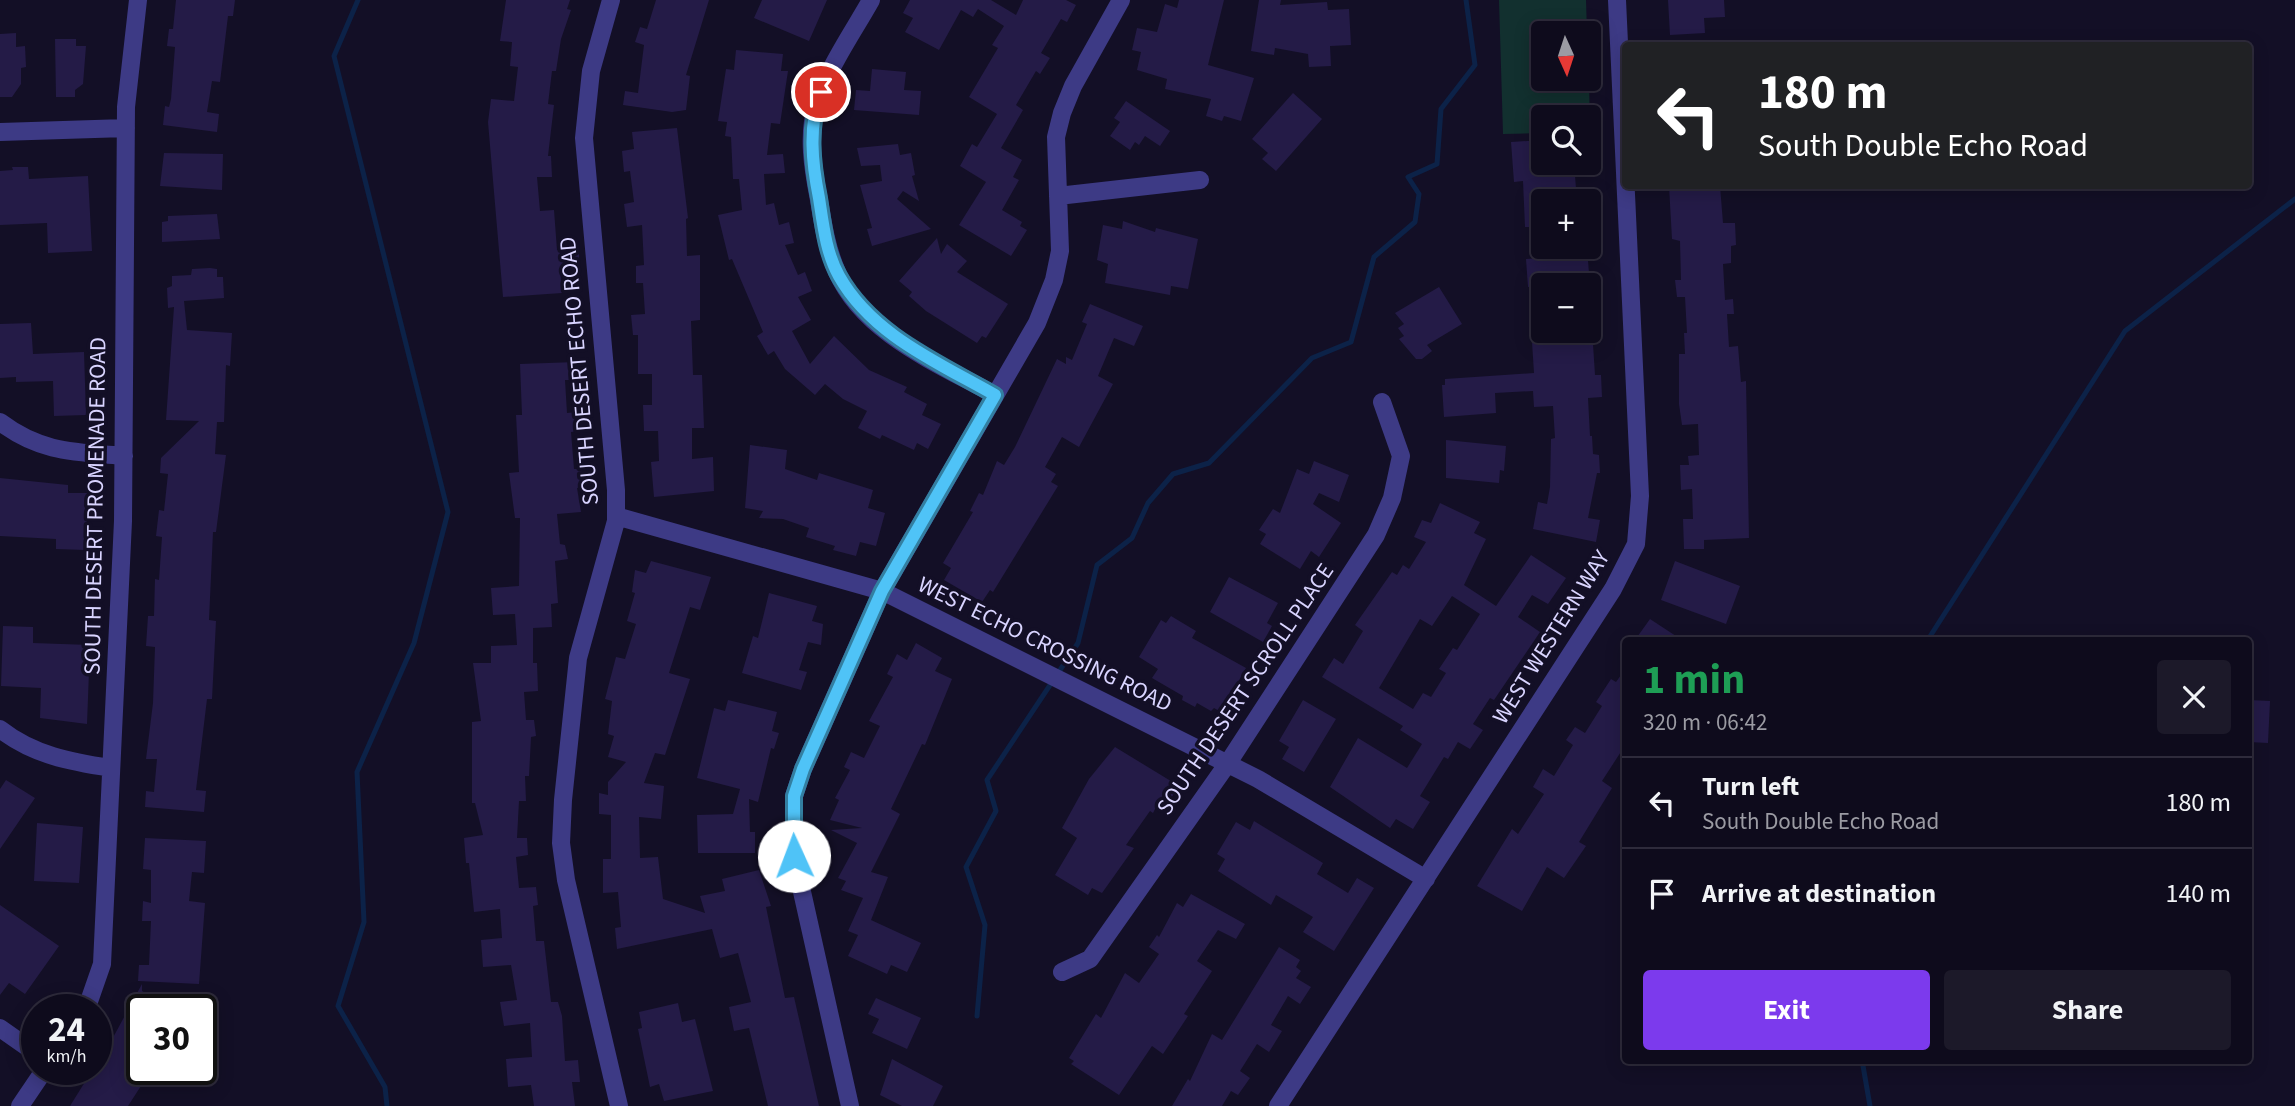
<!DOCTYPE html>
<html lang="en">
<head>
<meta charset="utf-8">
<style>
	body { margin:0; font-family:"Source Sans 3",sans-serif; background:#1c1929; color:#f1f3f6; height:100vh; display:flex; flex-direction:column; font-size:26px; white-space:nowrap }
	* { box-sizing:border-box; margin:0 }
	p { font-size:23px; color:#9b9ba3 }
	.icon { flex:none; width:38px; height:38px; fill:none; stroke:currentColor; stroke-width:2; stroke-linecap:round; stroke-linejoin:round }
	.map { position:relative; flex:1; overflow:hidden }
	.sheet { position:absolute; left:1622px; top:637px; width:630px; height:427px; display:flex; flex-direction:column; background:#0e0b1c; border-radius:7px; box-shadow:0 4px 18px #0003,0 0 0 2px #2e2b3b }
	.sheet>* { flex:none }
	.hud { position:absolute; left:1622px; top:42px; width:630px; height:147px; border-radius:7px; box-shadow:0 4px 18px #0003,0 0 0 2px #2e2b3b; background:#202124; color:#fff; overflow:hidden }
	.needle { width:46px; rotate:177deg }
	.controls { position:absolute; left:1531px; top:21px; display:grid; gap:14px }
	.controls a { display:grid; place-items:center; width:70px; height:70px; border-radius:7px; background:#0e0b1c; box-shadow:0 4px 18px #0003,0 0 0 2px #2e2b3b; font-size:35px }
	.speed { position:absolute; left:21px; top:994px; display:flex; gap:14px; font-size:35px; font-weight:700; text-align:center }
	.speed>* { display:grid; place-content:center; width:91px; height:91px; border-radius:50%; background:#0e0b1c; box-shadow:0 4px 18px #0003,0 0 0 2px #2e2b3b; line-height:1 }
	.speed small { font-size:18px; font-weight:400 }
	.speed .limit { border:4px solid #111; border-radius:10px; background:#fff; color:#111 }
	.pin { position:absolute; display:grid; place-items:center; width:60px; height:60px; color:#fff; margin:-30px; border:4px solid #fff; border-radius:50%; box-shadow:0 2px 7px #0007 }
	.me { position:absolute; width:77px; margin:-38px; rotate:358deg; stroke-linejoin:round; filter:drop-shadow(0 0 5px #0008) }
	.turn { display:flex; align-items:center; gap:24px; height:147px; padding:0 21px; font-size:32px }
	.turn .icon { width:91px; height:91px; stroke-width:2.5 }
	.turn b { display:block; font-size:49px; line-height:60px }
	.round { display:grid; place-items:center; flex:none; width:74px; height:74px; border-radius:7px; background:#1c1929 }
	.overview { display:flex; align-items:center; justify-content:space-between; height:119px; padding:0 21px }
	h1 { font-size:42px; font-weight:700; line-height:52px; color:#1e9e55 }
	.cta { display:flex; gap:14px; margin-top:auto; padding:14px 21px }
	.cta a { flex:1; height:80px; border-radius:7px; background:#7c3aed; color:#fff; font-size:28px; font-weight:700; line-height:80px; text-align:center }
	.cta a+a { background:#1c1929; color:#f1f3f6 }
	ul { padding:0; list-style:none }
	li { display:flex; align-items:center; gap:21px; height:91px; padding:0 21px; border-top:2px solid #2e2b3b }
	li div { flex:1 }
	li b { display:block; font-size:26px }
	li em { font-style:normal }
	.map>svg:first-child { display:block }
	.green { fill:#12302f }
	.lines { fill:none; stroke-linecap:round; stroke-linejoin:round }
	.stream { stroke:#0c2248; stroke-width:5 }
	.building { fill:#241b47; fill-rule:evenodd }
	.minor { stroke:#3d3a85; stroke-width:18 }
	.route-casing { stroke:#337fa1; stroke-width:18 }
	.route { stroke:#4fc3f7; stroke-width:12 }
	.labels { text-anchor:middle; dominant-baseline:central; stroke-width:7; stroke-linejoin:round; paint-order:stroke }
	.street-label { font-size:23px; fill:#d9d4ff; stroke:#130f26 }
</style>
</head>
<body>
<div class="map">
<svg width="2295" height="1106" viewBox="0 0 2295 1106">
	<rect width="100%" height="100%" fill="#130f26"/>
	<path class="green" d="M1499 0H1586L1587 33H1544V79H1589L1590 131 1589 117H1544L1543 133 1503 134Z"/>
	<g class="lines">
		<path class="stream" d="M358 0 334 56 448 512 414 643 357 772 364 922 338 1006 385 1087 387 1106
			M1919 640 1929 638 2125 331 2295 199
			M977 1016 985 925 966 867 996 811 987 780 1078 643 1097 565 1132 538 1148 503 1173 474 1209 463 1312 358 1351 342 1374 257 1415 222 1419 194 1408 177 1437 164 1441 109 1475 65 1466 0
			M1862 1060 1870 1106"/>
	</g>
	<path class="building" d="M176 0H235L233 16H228L220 82 212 81 207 112 219 114 217 132 163 125 165 106 169 107 171 99 175 47 167 46 169 29H173Z
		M506 0H570L567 9 571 10 561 39 556 71H552L548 104 554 105 548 156H551L552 177H537L540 211 554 210 557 250 579 249V267L560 268 562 293 503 297 488 122 491 99 514 101 518 67 510 66 512 42 500 41Z
		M656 0H709L686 75 690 76 686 110 672 112 623 105 625 91 638 93 644 45 635 42 640 27 647 29Z
		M762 0H827L809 41 754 18Z
		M910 0H991L1016 15 1023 0H1066L1076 5 1067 22 1061 19 1041 53 1050 58 1040 74 1036 71 1016 105 1023 110 1001 148 1022 160 1013 177 1019 180 1002 210 1022 222 1020 226 1027 230 1011 256 959 225 986 182 960 166 972 144 977 147 997 114 969 97 998 48 992 45 1004 26 978 9 973 17 961 10 939 50 905 32 913 18 903 13Z
		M1179 0H1224L1208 65 1254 78 1241 121 1224 116 1222 121 1206 116 1211 99 1165 89 1167 79 1137 70 1141 52 1132 50 1137 28 1157 32 1165 4 1177 8Z
		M1259 0H1281L1280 5 1327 2 1328 10 1349 9 1351 45 1330 46 1331 66 1309 67 1308 54 1275 48 1274 55 1251 51Z
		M1668 0H1724L1725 17 1704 18 1705 33 1670 35Z
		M16 33V47L25 46 26 67 21 68V84L12 97H0V34Z
		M55 39H76V46H86L83 84 75 90V97H56Z
		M736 50 783 54 781 71H788L780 124 771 123 767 155 783 154 785 173 764 174 766 205 774 203 779 225 789 222 794 243 785 245 798 275 805 272 812 291 798 297 811 320 792 331 810 364 834 336 869 370 907 387 904 392 927 404 922 415 941 424 928 449 917 443 914 450 882 435 880 439 858 428 867 411 843 399 825 384 815 395 785 369 774 351 768 355 757 336 763 332 732 259 729 260 718 215 742 210 739 179H733L731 137 725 136 727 122 718 121 726 69 734 70Z
		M872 69 906 72 904 90 921 91 919 115 854 110 856 90 870 91Z
		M1293 93 1322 119 1276 171 1262 159 1268 153 1252 139Z
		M1126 101 1170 131 1160 146 1145 136 1139 145 1135 142 1130 150 1110 136 1120 122 1114 118Z
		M677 128 688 218 686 219 687 256 700 255V320L691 321 693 375H702L704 428H692V459L713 457 714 491 654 497 651 462 659 461 658 431H644L643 405H652V374H638V335H633L631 315 645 314 643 283H636V266L644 265 642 225 627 227 624 204 634 202 630 171 624 172 622 151 634 149 632 132Z
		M1544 140V163H1574L1577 201H1544V227H1525L1523 181 1514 182 1511 142Z
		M898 144 900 155 911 153 915 175 912 176 919 201 903 191 897 199 931 229 872 246 867 229 872 228 860 185 882 181 880 165 861 166 857 148Z
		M164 153 223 154 222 190 160 186Z
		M12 167H28L29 179 88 176 92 251 48 253 47 223 0 225V171L13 170Z
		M1669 186H1720L1723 223H1735L1736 245 1731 246V263L1723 264 1725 300 1733 299 1734 314H1727L1729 347 1738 346 1741 382 1746 381 1749 538 1704 540V549H1684L1683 519H1693L1692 489 1681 490 1680 465H1689L1688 456 1699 455 1698 424 1682 425 1679 404V354H1685L1684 333H1687L1685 297H1677L1675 280H1681L1680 241 1672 239Z
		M217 214 220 239 162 242V222L168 221V216Z
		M1123 221 1155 232 1156 228 1198 239 1188 289 1171 286 1170 295 1105 283 1108 264 1097 260 1103 225 1122 229Z
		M937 238 941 254 947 244 967 261 957 272 1008 304 986 338 982 336 977 343 926 311 909 296 912 292 899 281Z
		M1587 248 1589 273 1583 274 1584 285 1528 287 1526 259 1570 256 1569 249Z
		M210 268 217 269V277H223L224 298 184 301 187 330 232 333 230 366 226 365 224 422H217L215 454 226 455 216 532H213L209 620 216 621 212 699H207L196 790 206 791 204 812 145 807 146 791 154 792 157 759H146L153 703 155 647 146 646 148 616H154L155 579 159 580 162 537 156 536 159 510 164 511 168 474 160 473 161 458 199 421 166 420 174 307 168 308 167 288 172 286V276L191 275 192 269Z
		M1439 287 1462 324 1427 345 1432 351 1422 359H1416L1399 339 1404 336 1398 328 1404 324 1395 313Z
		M1090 304 1143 326 1134 346 1114 338 1098 376 1113 384 1079 447 1062 437 1045 467 1056 474 1051 482 1058 486 993 592 990 590 982 602 944 580 951 568 943 563 973 512 970 511 979 493 983 495 997 461 1004 465 1015 447 1057 359 1066 364V357L1072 360 1087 324 1082 322Z
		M31 323 33 354 84 352 86 415 54 416 53 381 16 382V377L0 378V324Z
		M1547 331H1584L1585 345 1593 344 1595 375H1601L1602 397 1588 398 1590 436H1592L1593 454 1599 455 1600 473H1597L1588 518 1600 520 1596 542 1533 529 1538 502 1547 504 1550 487 1551 439 1555 438 1553 406 1534 407 1533 391 1495 393 1496 413 1444 417 1442 385H1445V379L1534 373 1532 342H1539L1538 333Z
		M576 362 577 380H565L567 413 577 412 578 431 571 432 574 469H582L586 486 577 488 581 512 557 514 560 544 565 545 568 559 555 561 558 603 551 604 552 627 533 628V663H537L538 691 524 692 526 720H534L536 736 531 737 529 776H525L526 801H519L517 838H527L528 855 516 857 519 888 536 887 538 905 533 906 536 941H544L551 1002H558L562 1016 565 1061 578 1060 580 1082H572L575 1106H534L531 1085 508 1087 506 1059 532 1057 530 1023 504 1026 500 1002 517 1000 511 965 483 967 481 940 502 938 500 909 474 912 469 863H466L464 838 483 835 475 803H472V722L481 721 473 663H491V646L517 645 515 614 493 615 491 588 519 586 520 518H515L509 473 519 472 516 415H522L520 364Z
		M1446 440 1506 446 1504 471 1500 470 1499 483 1446 478Z
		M750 445 787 450 785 469 817 480 819 473 873 490 868 508 885 513 876 546 860 542 856 556 833 550 835 546 806 537 809 528 783 519 759 518 763 511 745 508Z
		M1314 461 1349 475 1339 502 1319 493 1313 504 1341 523 1319 557 1311 551 1300 569 1260 544 1266 534 1259 530 1273 509 1280 513 1297 469 1309 474Z
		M0 478 68 485V493H88L86 550 56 549V539L0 536Z
		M1440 503 1480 522 1474 533 1486 539 1464 585 1496 606 1531 555 1566 578 1548 604 1532 595 1518 617 1540 632 1494 700 1490 698 1473 724 1483 730 1470 749 1458 742 1448 759 1444 757 1420 796 1430 802 1413 829 1396 819 1390 828 1330 787 1358 738 1407 768 1422 744 1400 730 1403 726 1322 677 1334 658 1343 664 1363 631 1355 625 1392 572 1397 575 1403 565 1409 569 1426 542 1414 537 1422 520 1431 523ZM1452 596 1480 614 1457 650 1453 648 1439 669 1446 673 1431 697 1423 693 1413 709 1379 688 1420 619 1432 626Z
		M651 561 711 577 700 610 690 607 669 673 690 679 665 755 655 753 644 783 664 786 661 819 639 817 640 858 658 857 663 899 705 913 700 896 725 891 722 879 759 870 771 906 766 907 785 998 794 997 819 1106H768L749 1028 734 1031 729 1007 751 1002 738 953 720 958 712 929 617 949 615 928 621 927 618 892 603 893V859H611V815L599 814V793L608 795V782L626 762 608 757 614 736 608 734 612 701 605 699 616 657 625 659 636 624 627 621 635 593 632 592 635 570 646 573Z
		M1675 561 1740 586 1726 624 1661 600Z
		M1229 577 1278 603 1267 623 1272 626 1263 642 1210 612Z
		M769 593 817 606 812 621 823 624 821 645 808 642 799 670 807 672 801 690 742 673 753 636 758 638Z
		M1171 616 1196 631 1192 638 1246 668 1221 712 1214 708 1211 711 1197 703 1195 707 1182 700 1183 696 1152 678 1158 669 1139 657 1161 620 1166 623Z
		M1650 619 1682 640H1635Z
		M3 626 33 627V643L90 645 87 724 40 718 41 688 1 686Z
		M916 643 942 658 935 671 952 679 925 745 922 744 891 809 900 814 871 872 888 877 871 920 921 943 907 972 891 965 887 974 848 956 858 935 848 931 863 898 841 890 846 881 838 878 857 843 831 830 862 828 830 820 839 800 835 798 850 770 844 767 851 752 864 758 880 726 869 721 893 677 887 674 897 654 907 660Z
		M1626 668V744L1602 781 1612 788 1579 842 1586 846 1564 878 1547 867 1522 911 1477 886 1512 829 1518 834 1544 794 1533 787 1543 769 1554 776 1573 745 1566 740 1575 727 1585 733 1602 706 1596 702 1611 679 1616 682Z
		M728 700 777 712 772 731 779 733 774 749 771 748 758 802 749 799 750 832H755V853H698L697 815 733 814 740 789 697 778 714 708 725 711Z
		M1303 700 1336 719 1304 772 1282 759 1289 747 1279 741Z
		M2249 700 2270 701 2268 743 2249 742Z
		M1115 747 1179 786 1168 803 1160 799 1153 813 1150 811 1126 845 1134 848 1102 893 1092 888 1088 895 1055 875 1077 838 1062 828 1089 779Z
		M6 780 35 798 0 849V789Z
		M1254 821 1323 863 1317 874 1348 893 1357 878 1374 888 1334 951 1303 932 1313 917 1276 895 1271 905 1218 871 1225 859 1217 854 1236 822 1250 830Z
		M37 823 83 827 79 883 34 881Z
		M145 838 206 841 204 873 192 872 189 901 205 903 199 984 138 981 139 965H149L151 921H142L143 901 151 903V870L143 869Z
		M1191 894 1245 924 1236 939 1218 930 1197 961 1212 971 1184 1014 1188 1016 1163 1054 1152 1046 1119 1095 1071 1064 1074 1061 1069 1058 1096 1014 1101 1018 1125 973 1139 983 1159 954 1149 947 1157 935 1159 937 1177 903 1183 907Z
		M0 905 59 946 25 994 9 983 0 995Z
		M1279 947 1300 960 1296 967 1301 971 1296 978 1311 987 1300 1004 1288 996 1271 1025 1282 1031 1269 1052 1257 1044 1240 1071 1250 1078 1238 1095 1231 1091 1222 1106H1172L1188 1079 1190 1081 1212 1034 1222 1040Z
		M142 984V991L175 1010H142V1069H152L128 1106H70L93 1069H96Z
		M876 998 921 1018 907 1049 872 1033 879 1019 868 1014Z
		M678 1003 682 1022 695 1019 713 1091 664 1101 659 1084 650 1087 638 1029 642 1028 639 1012Z
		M892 1059 943 1086 933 1106H902L880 1095Z"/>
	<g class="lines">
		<path class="minor" d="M611 0 591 71 584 138 616 490V521L578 658 563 800 561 843 566 880 619 1106
			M871 0C852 34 828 67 817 104 807 134 813 170 819 200 823 225 827 249 837 272 864 334 940 364 995 395
			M0 132 126 128
			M1058 196 1200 180
			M0 422C41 453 75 452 124 456
			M616 516 882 591 1258 779 1426 879
			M0 729C33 755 71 762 111 768
			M1062 972 1090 959 1228 763 1376 535 1392 498 1401 456 1382 402
			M86 1010 102 964 123 521 126 107 138 0
			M0 1028 37 1054
			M20 1106 45 1069
			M850 1106 794 856V796L803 769 882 591 1037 323 1054 280 1060 251 1056 137 1062 113 1073 86 1121 0
			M1278 1106 1613 589 1636 544 1640 496 1617 0"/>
	</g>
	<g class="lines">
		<defs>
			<path id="route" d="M794 856V796L803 769 882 591 995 395C939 363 872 335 839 276 826 253 823 224 819 198 812 163 808 126 821 92"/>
		</defs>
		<use href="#route" class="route-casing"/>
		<use href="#route" class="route"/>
	</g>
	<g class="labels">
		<g class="street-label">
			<text transform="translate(579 371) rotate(-95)">SOUTH DESERT ECHO ROAD</text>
			<text transform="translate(95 506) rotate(-89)">SOUTH DESERT PROMENADE ROAD</text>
			<text transform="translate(1551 637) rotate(-58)">WEST WESTERN WAY</text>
			<text transform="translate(1045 644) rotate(26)">WEST ECHO CROSSING ROAD</text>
			<text transform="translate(1245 689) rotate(-56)">SOUTH DESERT SCROLL PLACE</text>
		</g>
	</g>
</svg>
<div class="controls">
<a><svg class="needle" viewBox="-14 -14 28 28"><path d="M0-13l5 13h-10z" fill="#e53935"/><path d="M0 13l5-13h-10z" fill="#9b9ba3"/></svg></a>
<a><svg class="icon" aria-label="search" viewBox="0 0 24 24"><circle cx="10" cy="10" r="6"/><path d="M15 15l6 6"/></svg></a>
<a>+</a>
<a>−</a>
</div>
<div class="speed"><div>24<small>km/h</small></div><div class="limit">30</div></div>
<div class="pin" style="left:821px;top:92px;background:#d93025"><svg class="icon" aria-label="arrive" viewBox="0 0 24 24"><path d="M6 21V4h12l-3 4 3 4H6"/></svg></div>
<svg class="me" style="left:794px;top:856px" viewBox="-20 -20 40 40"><circle r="19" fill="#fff"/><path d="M0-13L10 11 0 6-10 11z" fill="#4fc3f7"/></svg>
<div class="hud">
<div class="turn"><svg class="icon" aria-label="left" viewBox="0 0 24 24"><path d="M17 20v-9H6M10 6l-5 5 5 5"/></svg><div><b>180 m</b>South Double Echo Road</div></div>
</div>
<section class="sheet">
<div class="overview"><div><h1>1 min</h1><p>320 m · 06:42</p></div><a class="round"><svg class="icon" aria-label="close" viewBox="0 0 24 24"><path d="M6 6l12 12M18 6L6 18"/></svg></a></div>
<ul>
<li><svg class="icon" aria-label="left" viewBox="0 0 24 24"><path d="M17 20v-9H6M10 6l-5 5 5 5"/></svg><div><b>Turn left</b><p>South Double Echo Road</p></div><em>180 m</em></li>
<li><svg class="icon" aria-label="arrive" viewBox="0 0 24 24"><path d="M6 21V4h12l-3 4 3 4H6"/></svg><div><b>Arrive at destination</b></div><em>140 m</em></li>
</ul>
<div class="cta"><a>Exit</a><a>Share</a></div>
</section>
</div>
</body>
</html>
